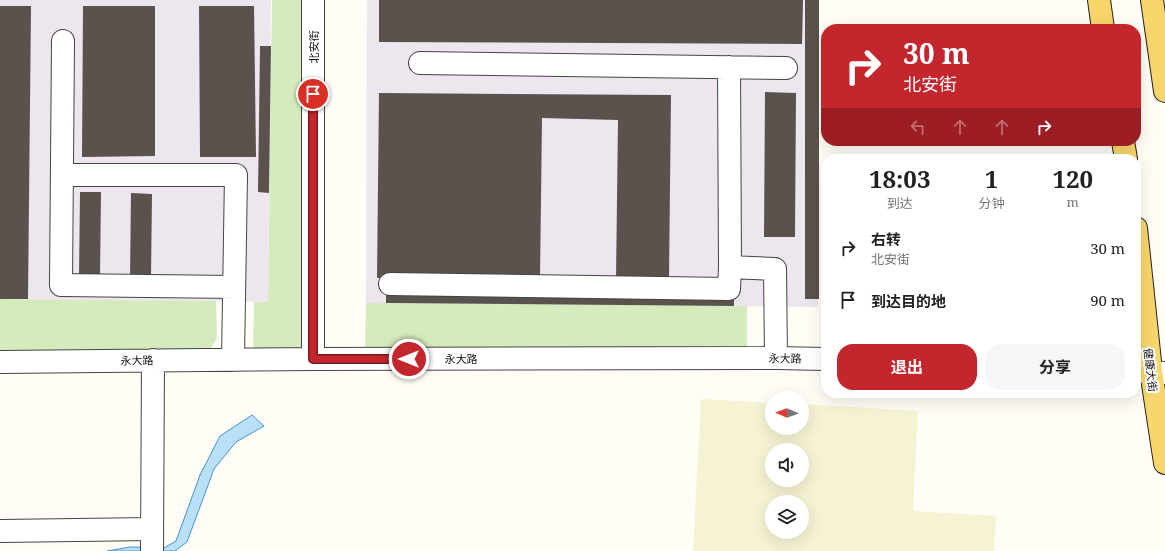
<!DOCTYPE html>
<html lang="zh">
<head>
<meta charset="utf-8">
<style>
	body { margin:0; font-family:"Noto Serif","Noto Sans SC",serif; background:#f6f6f6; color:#222; height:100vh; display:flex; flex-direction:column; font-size:15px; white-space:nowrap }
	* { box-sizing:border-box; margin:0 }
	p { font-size:13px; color:#767676 }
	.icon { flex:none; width:22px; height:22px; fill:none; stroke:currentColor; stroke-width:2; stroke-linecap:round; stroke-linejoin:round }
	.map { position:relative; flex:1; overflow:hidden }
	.details { position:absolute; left:821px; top:154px; width:320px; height:244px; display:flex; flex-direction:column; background:#fff; border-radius:16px; box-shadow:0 4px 16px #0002 }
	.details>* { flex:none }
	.top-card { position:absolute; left:821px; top:24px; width:320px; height:122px; border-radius:16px; box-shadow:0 4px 16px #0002; background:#c4262e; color:#fff; overflow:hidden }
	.needle { width:26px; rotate:272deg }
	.controls { position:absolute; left:765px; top:391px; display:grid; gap:8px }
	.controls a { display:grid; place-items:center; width:44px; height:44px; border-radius:50%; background:#fff; box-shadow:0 4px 16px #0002; font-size:20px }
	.pin { position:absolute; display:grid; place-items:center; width:34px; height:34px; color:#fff; margin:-17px; border:2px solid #fff; border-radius:50%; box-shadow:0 1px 4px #0007 }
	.me { position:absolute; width:44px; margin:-22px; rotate:270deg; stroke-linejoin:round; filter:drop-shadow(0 0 3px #0008) }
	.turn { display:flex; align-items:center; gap:14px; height:84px; padding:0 16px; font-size:18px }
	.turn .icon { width:52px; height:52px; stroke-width:2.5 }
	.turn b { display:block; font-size:28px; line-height:34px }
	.lanes { display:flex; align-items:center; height:38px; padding:0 16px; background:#0003; justify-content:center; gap:20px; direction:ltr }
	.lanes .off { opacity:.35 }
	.eta { display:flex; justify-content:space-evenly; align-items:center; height:68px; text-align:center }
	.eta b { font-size:24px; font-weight:700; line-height:28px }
	.action { display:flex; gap:8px; margin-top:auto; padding:8px 16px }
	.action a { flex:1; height:46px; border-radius:16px; background:#c4262e; color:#fff; font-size:16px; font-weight:700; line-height:46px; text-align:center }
	.action a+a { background:#f6f6f6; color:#222 }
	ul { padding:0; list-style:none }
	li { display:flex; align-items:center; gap:12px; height:52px; padding:0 16px }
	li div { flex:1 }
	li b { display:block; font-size:15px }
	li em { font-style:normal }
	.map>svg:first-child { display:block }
	.industrial { fill:#eee6ef }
	.farmland { fill:#f6f3d4; fill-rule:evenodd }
	.green { fill:#d5ebbd }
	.water { fill:#b9e0f7; stroke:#3f96cf }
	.building { fill:#5a524d }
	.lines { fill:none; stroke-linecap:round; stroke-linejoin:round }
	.minor-casing { stroke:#444; stroke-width:24 }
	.major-casing { stroke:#222; stroke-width:24 }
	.minor { stroke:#fff; stroke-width:22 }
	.major { stroke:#f9d66b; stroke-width:22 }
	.route-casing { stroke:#7f191e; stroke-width:10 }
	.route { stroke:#c4262e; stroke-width:7 }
	.labels { text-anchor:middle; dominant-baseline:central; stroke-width:4; stroke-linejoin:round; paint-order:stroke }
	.street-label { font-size:11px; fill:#111; stroke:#fff }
</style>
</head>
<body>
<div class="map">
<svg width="1165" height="551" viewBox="0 0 1165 551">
	<rect width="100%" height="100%" fill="#fffdf5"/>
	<path class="industrial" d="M0 0H271L268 302 0 299Z
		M367 0H819L818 307 366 303Z"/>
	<path class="farmland" d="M701 399 772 403V428H802V404L918 411 913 511 996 516 994 551H693ZM772 450H802V480H772ZM772 502H802V532H772Z"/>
	<path class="green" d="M272 0H303L304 348 253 353 254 302H268Z
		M0 299 216 301 217 338 208 353 0 352Z
		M366 303 747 306V349L365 350Z"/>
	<path class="water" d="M252 415 264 426 236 442 214 469 187 542 175 551H107L130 547 164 548 176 541 200 475 220 436Z"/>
	<path class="building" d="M379 0H803L802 44 379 42Z
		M805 0H819V299H805Z
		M0 6H31L28 299H0Z
		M83 6H155V156L82 157Z
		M199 6H254L256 157H200Z
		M260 46H271L269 193 258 192Z
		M765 92 796 93 795 237H764Z
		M379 93 671 95 669 280H616L618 120 542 118 540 279 377 278Z
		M80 192H101L100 276H79Z
		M131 193 152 194 151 277H130Z
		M386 294 734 297V306L386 303Z"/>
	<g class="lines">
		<defs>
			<path id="minor" d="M63 41 61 285 234 287
				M420 63 786 68
				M729 67 730 267 775 269 776 358
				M62 175H236L233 360
				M390 284 729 289 730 267
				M313 359V0
				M0 362 313 359 776 358 826 359
				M1136 371 1165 373
				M0 531 152 529
				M152 551 153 360"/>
			<path id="major" d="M1099 0 1103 29
				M1152 0 1165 91
				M1123 141 1126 159
				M1136 228 1151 371 1165 463"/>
		</defs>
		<use href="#minor" class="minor-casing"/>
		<use href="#major" class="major-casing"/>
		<use href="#minor" class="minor"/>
		<use href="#major" class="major"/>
	</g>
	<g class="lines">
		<defs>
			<path id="route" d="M313 94V359H409"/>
		</defs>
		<use href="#route" class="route-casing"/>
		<use href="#route" class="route"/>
	</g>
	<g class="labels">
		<g class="street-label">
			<text transform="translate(313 47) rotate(-90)">北安街</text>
			<text x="461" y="358">永大路</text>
			<text transform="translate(785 358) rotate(1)">永大路</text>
			<text transform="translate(137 360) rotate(-1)">永大路</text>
			<text transform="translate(1151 370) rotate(83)">健康大街</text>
		</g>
	</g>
</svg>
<div class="controls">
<a><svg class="needle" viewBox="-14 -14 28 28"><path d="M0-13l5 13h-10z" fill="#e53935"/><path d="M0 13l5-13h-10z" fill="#767676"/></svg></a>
<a><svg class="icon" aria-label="sound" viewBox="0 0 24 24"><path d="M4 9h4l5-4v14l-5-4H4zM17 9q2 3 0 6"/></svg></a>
<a><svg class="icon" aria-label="layers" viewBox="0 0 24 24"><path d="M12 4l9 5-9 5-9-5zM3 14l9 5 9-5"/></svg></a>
</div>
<div class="pin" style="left:313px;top:94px;background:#d93025"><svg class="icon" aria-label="arrive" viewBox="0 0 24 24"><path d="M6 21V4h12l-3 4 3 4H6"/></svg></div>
<svg class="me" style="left:409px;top:359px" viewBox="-20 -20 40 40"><circle r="17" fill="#c4262e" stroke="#fff" stroke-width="3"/><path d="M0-11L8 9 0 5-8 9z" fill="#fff"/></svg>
<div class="top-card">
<div class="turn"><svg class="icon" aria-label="right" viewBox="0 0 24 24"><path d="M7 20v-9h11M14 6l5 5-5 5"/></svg><div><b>30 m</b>北安街</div></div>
<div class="lanes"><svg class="icon off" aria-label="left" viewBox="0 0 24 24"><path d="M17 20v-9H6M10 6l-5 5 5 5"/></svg><svg class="icon off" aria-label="ahead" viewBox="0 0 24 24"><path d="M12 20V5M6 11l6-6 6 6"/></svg><svg class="icon off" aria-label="ahead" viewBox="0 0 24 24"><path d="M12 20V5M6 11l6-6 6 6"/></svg><svg class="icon" aria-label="right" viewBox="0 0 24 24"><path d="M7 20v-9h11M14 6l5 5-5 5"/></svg></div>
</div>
<section class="details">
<div class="eta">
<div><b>18:03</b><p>到达</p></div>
<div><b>1</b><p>分钟</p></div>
<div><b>120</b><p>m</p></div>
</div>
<ul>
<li><svg class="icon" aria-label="right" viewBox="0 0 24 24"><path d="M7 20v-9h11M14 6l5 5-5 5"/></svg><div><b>右转</b><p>北安街</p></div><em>30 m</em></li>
<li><svg class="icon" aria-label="arrive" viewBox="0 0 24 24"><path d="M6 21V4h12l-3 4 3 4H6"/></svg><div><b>到达目的地</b></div><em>90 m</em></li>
</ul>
<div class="action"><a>退出</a><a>分享</a></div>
</section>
</div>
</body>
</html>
